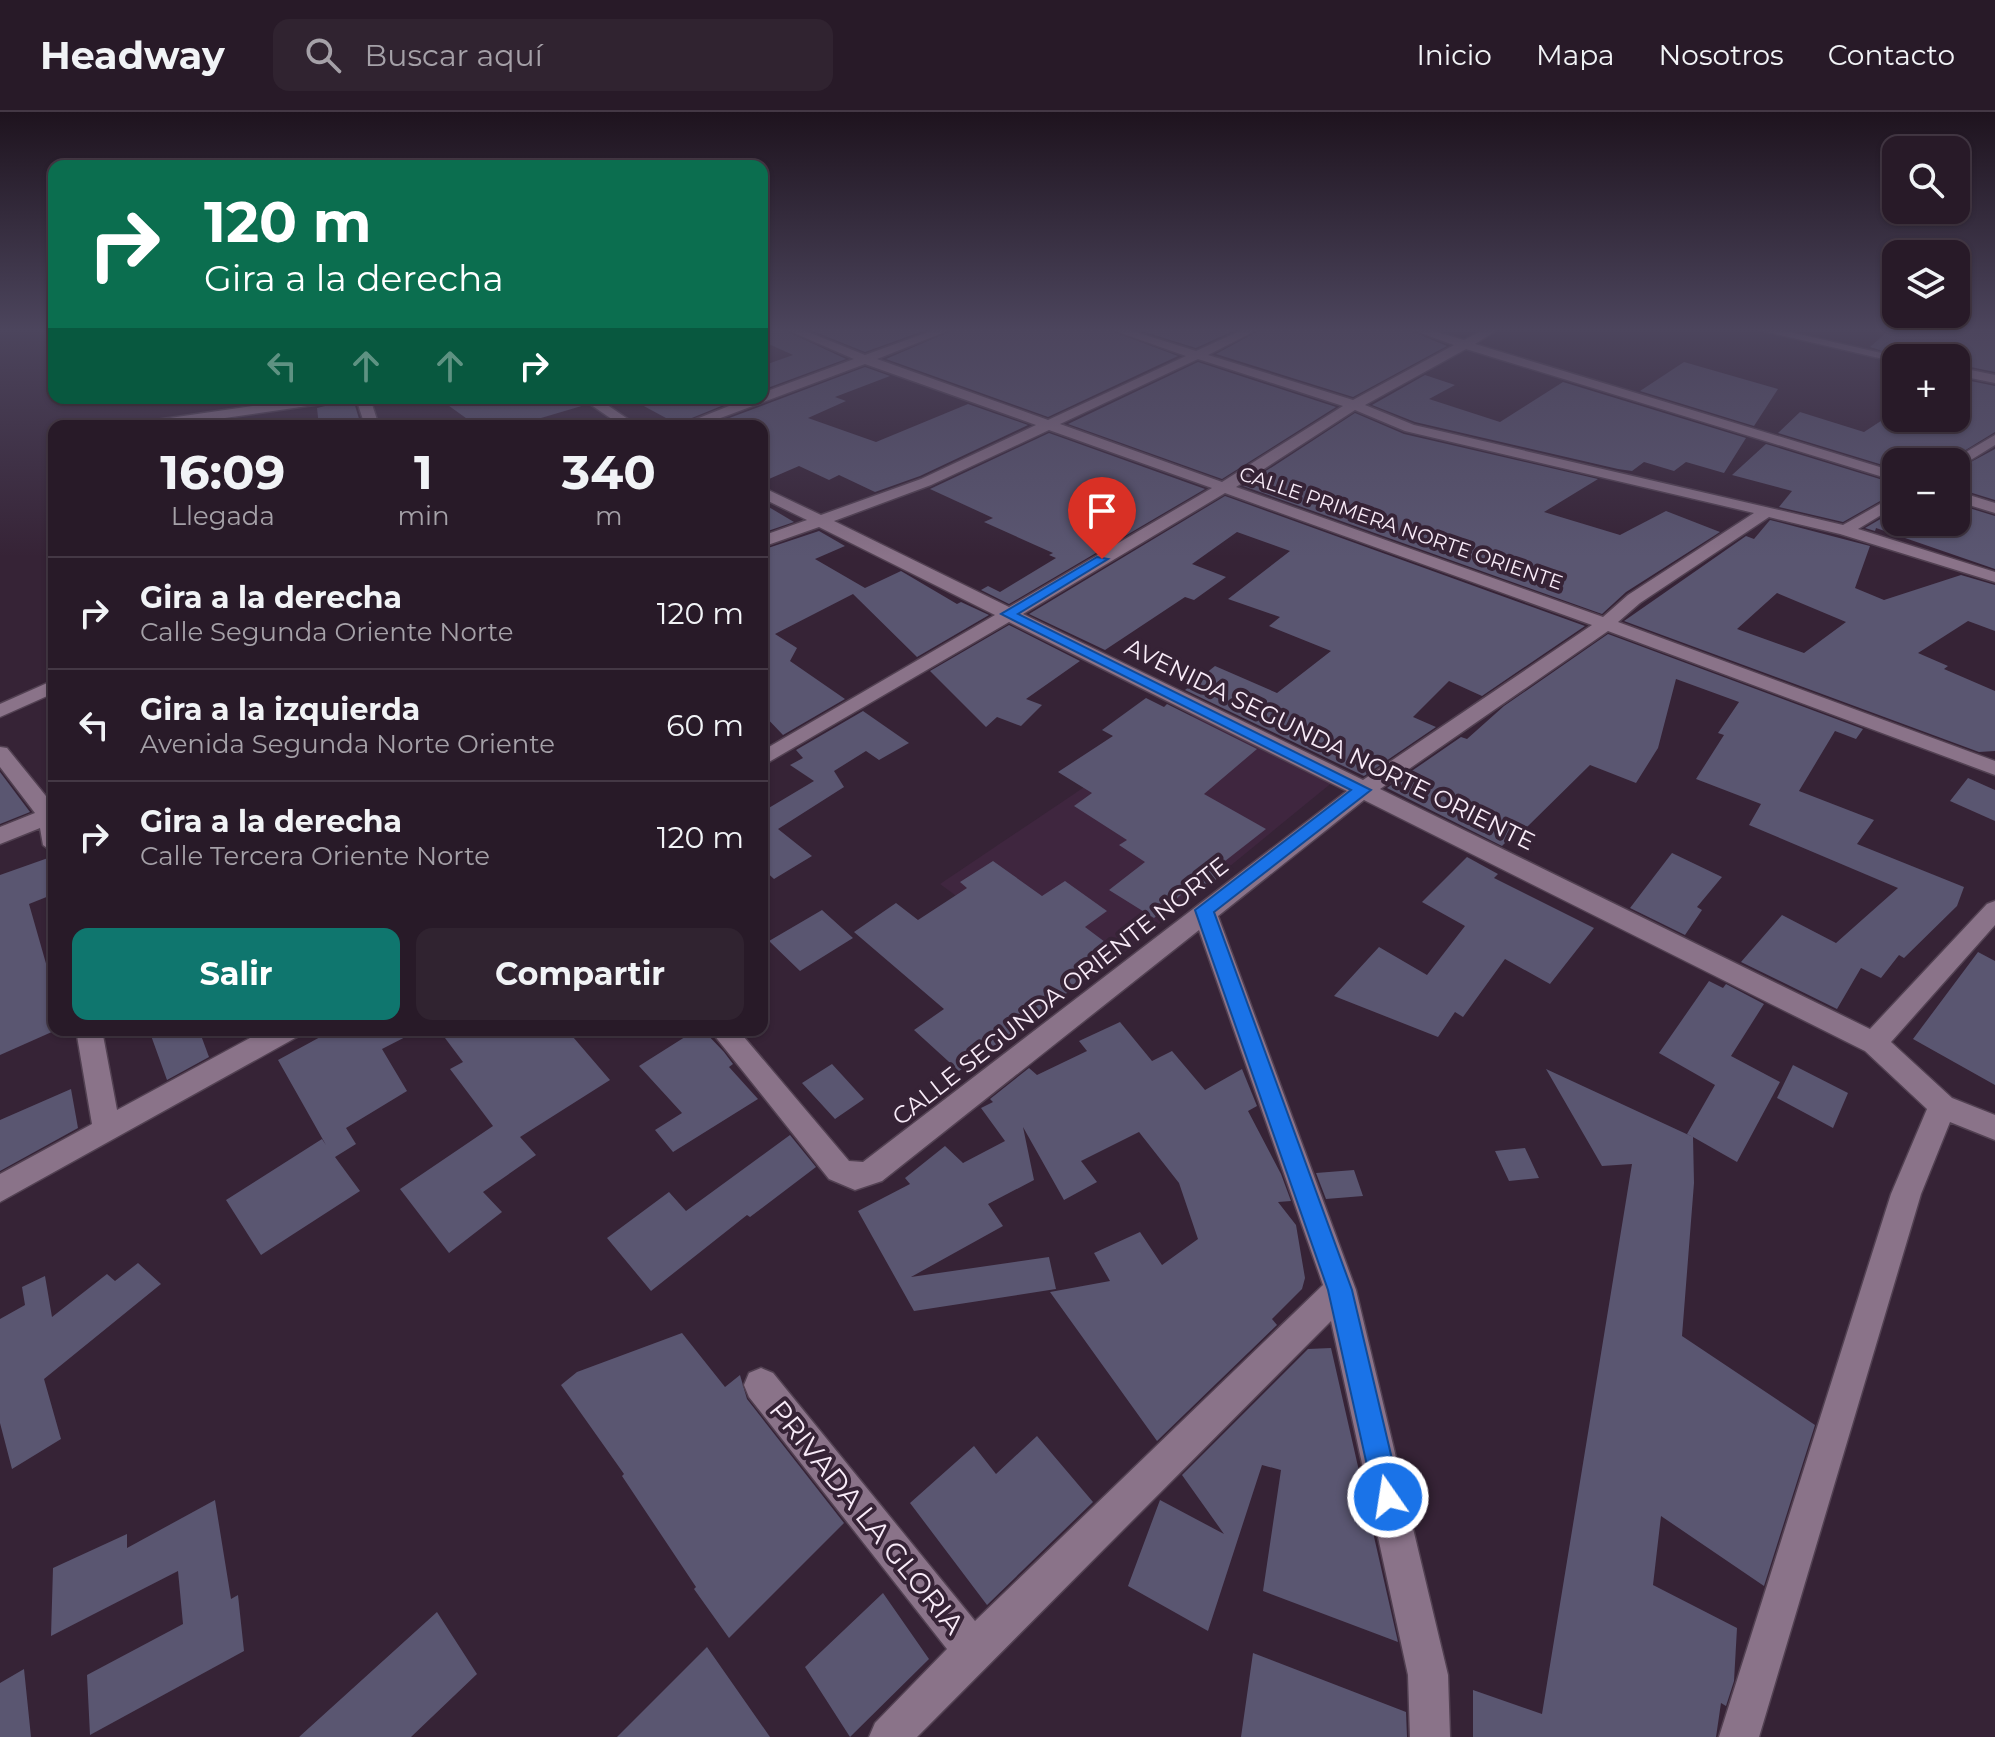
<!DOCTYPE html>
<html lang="es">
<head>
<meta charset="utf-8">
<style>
	body { margin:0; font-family:Montserrat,sans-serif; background:#302330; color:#f1f3f6; height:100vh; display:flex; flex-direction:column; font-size:30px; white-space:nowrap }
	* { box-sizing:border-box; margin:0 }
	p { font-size:26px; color:#a5a1a8 }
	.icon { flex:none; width:44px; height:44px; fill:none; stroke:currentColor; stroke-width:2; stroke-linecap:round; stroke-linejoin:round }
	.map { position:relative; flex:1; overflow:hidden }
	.drawer { position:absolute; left:48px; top:308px; width:720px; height:616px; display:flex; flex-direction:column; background:#281a28; border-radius:16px; box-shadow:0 2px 6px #0004,0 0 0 2px #443845 }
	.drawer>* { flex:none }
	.guide { position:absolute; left:48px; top:48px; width:720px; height:244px; border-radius:16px; box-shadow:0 2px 6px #0004,0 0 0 2px #443845; background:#0b6e4f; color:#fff; overflow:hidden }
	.tools { position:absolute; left:1882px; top:24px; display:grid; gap:16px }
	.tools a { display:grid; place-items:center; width:88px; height:88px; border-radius:16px; background:#281a28; box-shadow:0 2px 6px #0004,0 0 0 2px #443845; font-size:40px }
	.pin { position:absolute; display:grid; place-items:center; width:68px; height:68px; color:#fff; margin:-82px -34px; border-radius:50% 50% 50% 0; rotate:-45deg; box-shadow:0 0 8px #0007 }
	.pin .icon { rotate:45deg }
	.me { position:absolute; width:88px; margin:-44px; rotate:347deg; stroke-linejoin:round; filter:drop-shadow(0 0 6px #0008) }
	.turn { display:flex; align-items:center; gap:28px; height:168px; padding:0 24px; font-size:36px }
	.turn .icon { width:104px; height:104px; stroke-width:2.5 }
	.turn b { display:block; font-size:56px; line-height:68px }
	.lanes { display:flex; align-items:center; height:76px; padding:0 24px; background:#0003; justify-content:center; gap:40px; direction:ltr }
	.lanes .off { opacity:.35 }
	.eta { display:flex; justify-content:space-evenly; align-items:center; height:136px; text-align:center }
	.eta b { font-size:48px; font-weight:700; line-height:56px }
	.action { display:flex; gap:16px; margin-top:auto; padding:16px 24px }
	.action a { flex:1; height:92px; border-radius:16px; background:#0f766e; color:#fff; font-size:32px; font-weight:700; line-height:92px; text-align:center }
	.action a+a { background:#302330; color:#f1f3f6 }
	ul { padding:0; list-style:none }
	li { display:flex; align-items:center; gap:24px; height:112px; padding:0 24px; border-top:2px solid #443845 }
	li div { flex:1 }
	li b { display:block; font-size:30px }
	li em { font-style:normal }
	header { display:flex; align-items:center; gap:48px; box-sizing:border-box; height:112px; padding:0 40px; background:#281a28; border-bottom:2px solid #443845 }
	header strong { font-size:38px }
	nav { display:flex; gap:44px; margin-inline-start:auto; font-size:28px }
	.search { width:560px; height:72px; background:#302330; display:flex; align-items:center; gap:20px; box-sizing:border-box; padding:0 28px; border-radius:16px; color:#a5a1a8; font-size:30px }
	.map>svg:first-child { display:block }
	.built { fill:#3f263f }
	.building { fill:#5a5671; fill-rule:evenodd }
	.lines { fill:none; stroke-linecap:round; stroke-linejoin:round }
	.minor-casing { stroke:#524152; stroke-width:3 }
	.minor { fill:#8a7389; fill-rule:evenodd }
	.route { fill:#1a73e8; stroke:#114b97; stroke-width:2 }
	.labels { text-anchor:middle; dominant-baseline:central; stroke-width:8; stroke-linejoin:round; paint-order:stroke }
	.far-street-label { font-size:20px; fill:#f8ebf8; stroke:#362336 }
	.street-label { font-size:24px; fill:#f8ebf8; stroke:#362336 }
	.near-street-label { font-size:28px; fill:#f8ebf8; stroke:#362336 }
</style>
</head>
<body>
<header>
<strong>Headway</strong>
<div class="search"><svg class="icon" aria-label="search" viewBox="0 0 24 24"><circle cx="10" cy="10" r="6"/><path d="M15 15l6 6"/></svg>Buscar aquí</div>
<nav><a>Inicio</a><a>Mapa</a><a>Nosotros</a><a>Contacto</a></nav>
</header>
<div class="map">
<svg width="1995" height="1625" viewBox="0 0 1995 1625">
	<rect width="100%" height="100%" fill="#362336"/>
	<path class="built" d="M1196 600 1334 669 1081 876 940 772Z"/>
	<path class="building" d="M762 218H784L846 247 762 278V254L793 243 762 229Z
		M810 218H926L865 240Z
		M953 218H1109L1178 244 1048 305 886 247Z
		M1138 218H1235L1196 236Z
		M1260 218H1409L1447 234 1353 285 1216 242Z
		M1889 218H1995V260L1956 252V246H1906L1870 235Z
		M1198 250 1336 295 1222 367 1068 312Z
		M1684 250 1778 277 1754 314 1640 279Z
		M865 255 890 264 835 285 846 289 808 306 876 330 968 292 1028 313 920 364 875 380 839 363 829 368 799 354 762 370V314H708Z
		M1425 263 1455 273 1429 287 1500 310 1563 270 1746 326 1724 361 1686 350 1674 359 1644 350 1632 359 1618 357 1415 310 1372 293Z
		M1956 266 1995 274V320L1946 350H1896V357L1778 321 1800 300 1864 320 1887 305 1906 310 1912 306H1956Z
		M438 286H578L585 293 514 314H477Z
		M629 286H741L677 312Z
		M353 287 360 310 319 314 317 296Z
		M1355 301 1404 322 1598 367 1544 400 1620 423 1666 399 1720 420 1626 480 1602 502 1243 374Z
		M1049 321 1205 377 1009 492 981 478 988 474 1000 480 1056 446 1049 443 1053 441 984 410 993 406 930 377Z
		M1766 332 1896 372V380L1843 410 1779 395 1792 379 1732 363Z
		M1995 337V388L1956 376V358Z
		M1225 384 1585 514 1482 584 1449 569 1413 605 1436 615 1364 664 1185 578 1215 554 1277 581 1331 539 1269 514 1280 505 1228 487 1290 439 1237 420 1192 452 1226 465 1194 488 1185 485 1105 538 1029 502Z
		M762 391 794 410 762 421Z
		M1956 392 1995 404V457L1876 416 1875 419 1865 416 1896 398V410H1956Z
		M1770 408 1870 434 1855 476 1884 488 1961 463 1995 473V519L1968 509 1918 541 1948 554 1944 557 1995 579V639L1979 640 1624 509 1746 424 1754 427ZM1777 481 1846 510 1804 541 1737 517Z
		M819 419 845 434 815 447 865 476 901 459 957 492 961 490 989 503 917 545 853 482 775 522 797 536 790 549 845 587 783 623 762 601V438Z
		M1009 513 1080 549 1026 587 1042 593 1021 614 997 605 986 615 930 559Z
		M1608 522 1863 617 1856 627 1835 619 1799 679 1874 708 1857 732 1964 775 1957 794 1904 846 1899 843 1881 866 1861 856 1837 897 1741 850 1782 803 1836 831 1898 776 1749 713 1761 692 1696 667 1724 623 1718 621 1739 590 1676 567 1658 636 1636 671 1590 653 1527 715 1523 713 1502 734 1387 676 1461 625 1467 627 1504 594Z
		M1146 586 1164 595 1167 592 1257 637 1204 682 1266 717 1220 753 1228 758 1204 777 1195 771 1154 806 1109 778 1145 750 1119 733 1127 728 1074 694 1092 681 1058 660 1113 624 1102 618Z
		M863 599 909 631 879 648 866 639 834 659 844 675 778 717 812 744 774 767 762 756V700L814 669 790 653 803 646 796 638Z
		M0 660 30 700 0 712Z
		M1968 666 1995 678V709L1950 689Z
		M1672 741 1722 765 1697 795 1702 798 1685 823 1630 796Z
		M1467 745 1498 762 1494 766 1594 816 1550 872 1505 847 1463 905 1455 900 1438 925 1334 884 1379 835 1427 863 1465 814 1422 790Z
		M48 746 54 782 29 792 49 862 54 860V919L0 943V763Z
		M993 749 1042 784 1065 769 1107 799 1085 815 1121 842 959 959 914 918 944 897 854 820 896 791 918 808 967 776 960 770Z
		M822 798 853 826 800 859 769 829Z
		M1978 840 1995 849V973L1913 927Z
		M1709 869 1723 876 1726 872 1764 892 1731 944 1780 970 1737 1050 1693 1025 1694 1071 1682 1224 1815 1313 1764 1474 1661 1404 1653 1473 1737 1516 1734 1569 1726 1594 1721 1591 1716 1625H1473V1578L1542 1602 1632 1052 1602 1054 1546 957 1693 1025 1687 1022 1715 973 1659 941Z
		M1120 910 1152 949 1172 939 1205 978 1242 957 1257 994 1248 999 1281 1062 1291 1089 1278 1090 1296 1113 1305 1166 1302 1177 1272 1207 1277 1213 1157 1329 1050 1180 1110 1169 1094 1141 1140 1120 1162 1153 1198 1127 1179 1071 1139 1020 1081 1049 1097 1070 1064 1088 1023 1015 1034 1068 988 1092 1003 1114 911 1165 1049 1145 1056 1177 914 1199 858 1099 910 1072 905 1066 945 1034 963 1051 1005 1029 981 996 993 990 990 987 1029 956 1037 963 1087 939 1079 929Z
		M149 918H199L209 945 167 968Z
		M333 918H419L382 937 407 979 346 1016 356 1032 335 1045 360 1079 261 1143 226 1088 322 1027 326 1033 278 948Z
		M439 918H567L610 968 520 1025 536 1043 483 1080 502 1100 449 1141 400 1077 493 1014 450 957 463 950Z
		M696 918H703L724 940 733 952 729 955 758 987 673 1040 655 1018 682 1001 639 954Z
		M832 952 864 987 835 1007 802 971Z
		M1793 953 1848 981 1833 1016 1777 986Z
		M71 977 78 1016 0 1059V1008Z
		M790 1023 816 1055 750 1105 747 1103 651 1179 607 1126 669 1080 686 1099Z
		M1525 1036 1539 1066 1509 1069 1495 1039Z
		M1354 1058 1363 1084 1326 1087 1316 1061Z
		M138 1151 161 1172 44 1267 61 1327 12 1357 0 1311V1207L25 1193 22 1175 45 1164 52 1205 107 1162 115 1169Z
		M682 1221 725 1275 740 1263 747 1287 844 1411 729 1526 694 1477 696 1475 622 1364 624 1362 561 1273 577 1260Z
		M1331 1236 1398 1530 1263 1479 1281 1358 1262 1353 1208 1519 1128 1474 1160 1388 1224 1422 1182 1363 1308 1237Z
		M1037 1324 1093 1390 987 1493 910 1391 974 1334 996 1362Z
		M215 1388 231 1487 238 1483 244 1539 90 1623 87 1563 183 1512 178 1459 51 1524 53 1456 127 1422V1436Z
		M883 1481 929 1547 850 1625 805 1555Z
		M437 1500 477 1562 411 1625H299Z
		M707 1535 770 1625H617Z
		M1253 1541 1406 1600 1407 1625H1241Z
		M24 1557 31 1625H0V1571Z"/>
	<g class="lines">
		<defs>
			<path id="minor" d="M787 218H803L865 243 934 218H950L877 247 1048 308 1186 244 1112 218H1129L1196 239 1242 218H1257L1208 243 1353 288 1454 233 1412 218H1430L1464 228 1483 218H1497L1475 232 1896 360V369L1466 237 1365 293 1414 313 1843 413 1896 383V394L1858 417 1995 460V470L1840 422 1769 405 1640 491 1618 510 1995 649V663L1608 519 1380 677 1870 917 1987 792 1995 789V813L1891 930 1952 986 1995 1003V1028L1950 1010 1921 1082 1759 1625H1719L1891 1082 1927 997 1865 939 1364 688 1218 804 1356 1178 1448 1563 1450 1625H1410L1408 1563 1331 1209 917 1625H869L875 1611 947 1537 749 1285 744 1273 749 1261 761 1256 773 1261 975 1509 1323 1173 1199 818 882 1069 855 1078 829 1067 710 918H738L849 1049 863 1050 1347 679 1009 510 762 654V639L995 503 819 415 762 435V424L807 408 762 386V375L821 403 921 367 1036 313 865 252 699 314H679L749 286H762V281L854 247ZM1198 247 1343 294 1222 370 1060 312ZM1355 298 1405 319 1754 401 1628 483 1603 505 1236 375ZM1049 318 1212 376 1009 495 834 409 931 373ZM1225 381 1592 513 1363 668 1023 502Z
				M1759 218H1781L1903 246H1896V250Z
				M1956 255 1995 263V271L1956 263Z
				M307 286H342L335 290 170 314H135L142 310Z
				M356 286H370L379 314H365Z
				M581 286H597L638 314H622Z
				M1995 323V333L1961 354 1956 355V350H1949Z
				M1956 379 1995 391V401L1956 389Z
				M54 568V581L0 605V592Z
				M0 635 7 636 54 694V741L43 733 40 716 0 732V715L35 701 0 655Z
				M76 918H102L117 998 265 918H301L297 925 0 1090V1062L92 1012Z"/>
		</defs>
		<use href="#minor" class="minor-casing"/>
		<use href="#minor" class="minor"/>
	</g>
	<linearGradient id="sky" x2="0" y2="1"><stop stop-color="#1e131e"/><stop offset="0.49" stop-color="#4c455d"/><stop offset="1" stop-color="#4c455d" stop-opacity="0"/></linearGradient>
	<rect width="1995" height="445" fill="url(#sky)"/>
	<path class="route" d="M1097 445 1108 447 1018 502 1371 678 1214 800 1352 1178 1401 1385 1397 1395 1388 1399 1378 1395 1374 1385 1328 1178 1195 798 1351 678 1001 502Z"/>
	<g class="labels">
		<g class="far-street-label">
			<text transform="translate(1401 416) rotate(19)">CALLE PRIMERA NORTE ORIENTE</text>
		</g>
		<g class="street-label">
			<text transform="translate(1330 632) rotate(26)">AVENIDA SEGUNDA NORTE ORIENTE</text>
			<text transform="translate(1060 879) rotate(-38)">CALLE SEGUNDA ORIENTE NORTE</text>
		</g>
		<g class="near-street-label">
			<text transform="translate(867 1405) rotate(51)">PRIVADA LA GLORIA</text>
		</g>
	</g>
</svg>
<div class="tools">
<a><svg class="icon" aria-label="search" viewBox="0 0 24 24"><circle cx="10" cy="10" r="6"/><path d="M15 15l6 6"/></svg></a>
<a><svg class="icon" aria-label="layers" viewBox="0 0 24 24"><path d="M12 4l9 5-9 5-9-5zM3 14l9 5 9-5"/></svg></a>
<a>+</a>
<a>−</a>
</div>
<div class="pin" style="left:1102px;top:447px;background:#d93025"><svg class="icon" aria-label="arrive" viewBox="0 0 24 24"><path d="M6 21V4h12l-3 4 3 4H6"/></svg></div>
<svg class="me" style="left:1388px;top:1385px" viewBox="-20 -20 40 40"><circle r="17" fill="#1a73e8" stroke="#fff" stroke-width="3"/><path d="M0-11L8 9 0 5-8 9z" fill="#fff"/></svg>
<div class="guide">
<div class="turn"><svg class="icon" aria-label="right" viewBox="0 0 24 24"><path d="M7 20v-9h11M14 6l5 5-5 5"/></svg><div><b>120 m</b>Gira a la derecha</div></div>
<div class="lanes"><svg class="icon off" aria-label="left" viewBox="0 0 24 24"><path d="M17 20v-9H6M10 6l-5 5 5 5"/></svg><svg class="icon off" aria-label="ahead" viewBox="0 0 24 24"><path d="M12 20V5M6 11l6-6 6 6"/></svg><svg class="icon off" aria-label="ahead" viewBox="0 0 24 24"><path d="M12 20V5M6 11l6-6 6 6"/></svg><svg class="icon" aria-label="right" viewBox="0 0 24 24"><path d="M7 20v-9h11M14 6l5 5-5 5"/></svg></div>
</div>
<section class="drawer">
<div class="eta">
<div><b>16:09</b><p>Llegada</p></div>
<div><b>1</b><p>min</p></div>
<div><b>340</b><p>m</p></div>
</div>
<ul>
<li><svg class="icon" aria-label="right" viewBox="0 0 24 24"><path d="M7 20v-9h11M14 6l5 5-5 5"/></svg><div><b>Gira a la derecha</b><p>Calle Segunda Oriente Norte</p></div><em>120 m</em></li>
<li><svg class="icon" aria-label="left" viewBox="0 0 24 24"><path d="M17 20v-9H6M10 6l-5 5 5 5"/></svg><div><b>Gira a la izquierda</b><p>Avenida Segunda Norte Oriente</p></div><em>60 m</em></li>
<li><svg class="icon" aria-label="right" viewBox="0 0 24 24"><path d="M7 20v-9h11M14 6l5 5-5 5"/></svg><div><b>Gira a la derecha</b><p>Calle Tercera Oriente Norte</p></div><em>120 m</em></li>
</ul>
<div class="action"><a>Salir</a><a>Compartir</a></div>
</section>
</div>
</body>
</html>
